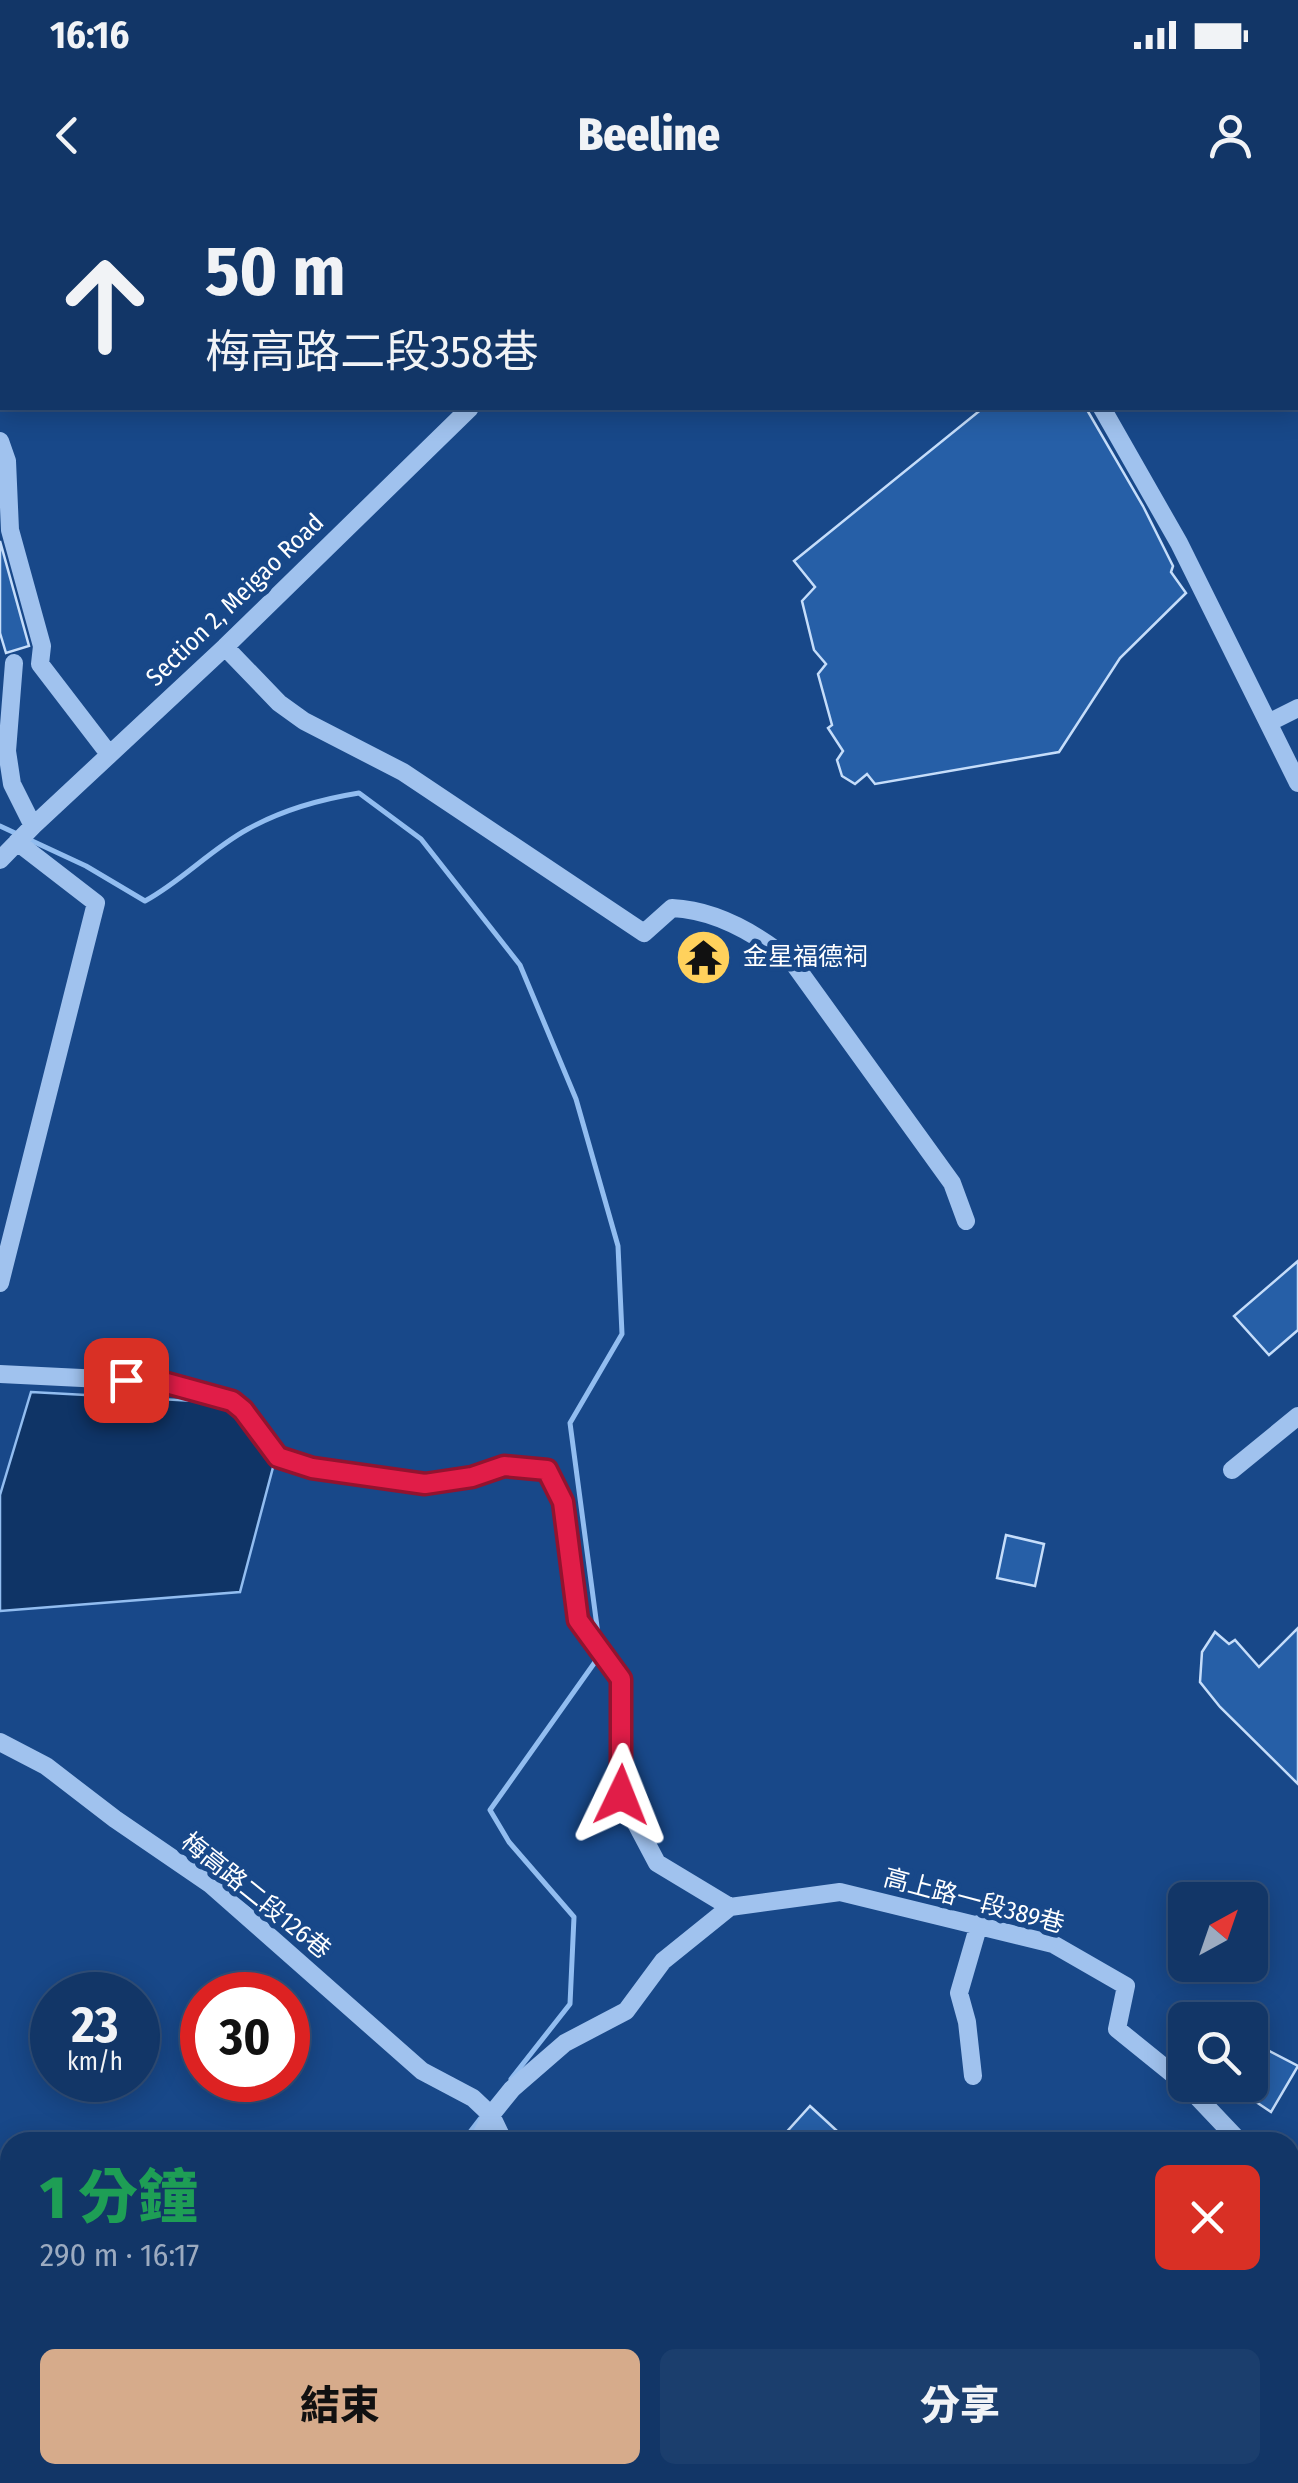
<!DOCTYPE html>
<html lang="zh-TW">
<head>
<meta charset="utf-8">
<style>
	body { margin:0; font-family:"Fira Sans Condensed","Noto Sans TC",sans-serif; background:#1b3e6d; color:#f1f3f6; height:100vh; display:flex; flex-direction:column; font-size:38px; white-space:nowrap }
	* { box-sizing:border-box; margin:0 }
	p { font-size:32px; color:#9cabc0 }
	.icon { flex:none; width:55px; height:55px; fill:none; stroke:currentColor; stroke-width:2; stroke-linecap:round; stroke-linejoin:round }
	.map { position:relative; flex:1; overflow:hidden }
	.side { position:absolute; left:0px; top:1932px; width:1300px; height:352px; display:flex; flex-direction:column; background:#123667; border-radius:30px 30px 0 0; box-shadow:0 5px 25px #0003,0 0 0 2px #31507b }
	.side>* { flex:none }
	.guide { position:absolute; left:0px; top:0px; width:1300px; height:210px; box-shadow:0 5px 25px #0003,0 0 0 2px #31507b; background:#123667; color:#f1f3f6; overflow:hidden }
	.needle { width:65px; rotate:40deg }
	.buttons { position:absolute; left:1168px; top:1682px; display:grid; gap:20px }
	.buttons a { display:grid; place-items:center; width:100px; height:100px; border-radius:15px; background:#123667; box-shadow:0 5px 25px #0003,0 0 0 2px #31507b; font-size:50px }
	.speed { position:absolute; left:30px; top:1772px; display:flex; gap:20px; font-size:50px; font-weight:700; text-align:center }
	.speed>* { display:grid; place-content:center; width:130px; height:130px; border-radius:50%; background:#123667; box-shadow:0 5px 25px #0003,0 0 0 2px #31507b; line-height:1 }
	.speed small { font-size:25px; font-weight:400 }
	.speed .limit { border:15px solid #d22; background:#fff; color:#111 }
	.pin { position:absolute; display:grid; place-items:center; width:85px; height:85px; color:#fff; margin:-42px; border-radius:20px; box-shadow:0 5px 15px #0006 }
	.me { position:absolute; width:110px; margin:-55px; rotate:2deg; stroke-linejoin:round; filter:drop-shadow(0 0 8px #0008) }
	.turn { display:flex; align-items:center; gap:35px; height:210px; padding:0 40px; font-size:45px }
	.turn .icon { width:130px; height:130px; stroke-width:2.5 }
	.turn b { display:block; font-size:70px; line-height:85px }
	.round { display:grid; place-items:center; flex:none; width:105px; height:105px; border-radius:15px; background:#1b3e6d }
	.overview { display:flex; align-items:center; justify-content:space-between; height:170px; padding:0 40px }
	h1 { font-size:60px; font-weight:800; line-height:75px; color:#1e9e55 }
	.cta { display:flex; gap:20px; margin-top:auto; padding:20px 40px }
	.cta a { flex:1; height:115px; border-radius:15px; background:#d6ab8b; color:#111; font-size:40px; font-weight:800; line-height:115px; text-align:center }
	.cta a+a { background:#1b3e6d; color:#f1f3f6 }
	.status { display:flex; justify-content:space-between; align-items:center; height:70px; padding:0 50px; background:#123667; direction:ltr }
	.status svg { height:28px; fill:currentColor }
	header { display:flex; justify-content:space-between; align-items:center; height:130px; padding:0 40px; background:#123667; font-size:45px; font-weight:800 }
	.map>svg:first-child { display:block }
	.water { fill:#0f3466; stroke:#92bdf0; stroke-width:2.5 }
	.lines { fill:none; stroke-linecap:round; stroke-linejoin:round }
	.stream { stroke:#92bdf0; stroke-width:5 }
	.building { fill:#265fa7; stroke:#c5ddfa; stroke-width:2.5 }
	.minor { stroke:#a0c2ee; stroke-width:18 }
	.route-casing { stroke:#92132f; stroke-width:25 }
	.route { stroke:#e11d48; stroke-width:18 }
	.labels { text-anchor:middle; dominant-baseline:central; stroke-width:10; stroke-linejoin:round; paint-order:stroke }
	.street-label { font-size:25px; fill:#fff; stroke:#184889 }
	.poi-label { font-size:25px; fill:#fff; stroke:#184889; text-anchor:start }
</style>
</head>
<body>
<div class="status"><b>16:16</b><svg viewBox="0 0 49 12"><path d="M0 12V9h3v3zM5 12V6h3v6zM10 12V3h3v9zM15 12V0h3v12zM26 1h20v11H26zM47 4h2v5h-2z"/></svg></div>
<header><svg class="icon" aria-label="back" viewBox="0 0 24 24"><path d="M15 5l-7 7 7 7"/></svg>Beeline<svg class="icon" aria-label="person" viewBox="0 0 24 24"><circle cx="12" cy="8" r="4"/><path d="M4 21q1-7 8-7t8 7"/></svg></header>
<div class="map">
<svg width="1298" height="2283" viewBox="0 0 1298 2283">
	<rect width="100%" height="100%" fill="#184889"/>
	<path class="water" d="M31 1192 232 1203 276 1256 240 1392 0 1411V1295Z
		M0 2230 10 2231V2275H318V2283H0Z
		M730 2275H1084L1088 2283H717Z"/>
	<g class="lines">
		<path class="stream" d="M0 626 86 666 145 701C182 681 211 649 248 629 282 610 322 599 359 593L421 639 520 765 576 899 618 1046 622 1134 570 1223 598 1434
			M511 1879 570 1804 574 1717 509 1642 490 1610 600 1455
			M468 1942 470 1932 480 1919
			M400 2275 403 2283"/>
	</g>
	<path class="building" d="M983 208H1086L1143 306 1173 366 1171 372 1186 393 1120 458 1059 552 875 584 867 574 855 584 842 576 837 560 843 551 828 528 832 525 818 474 826 464 814 450 802 401 815 387 794 361Z
		M0 341 29 446 6 453 0 433Z
		M701 744 716 750 707 771 693 764Z
		M1298 1061V1130L1269 1155 1234 1116Z
		M1006 1335 1044 1344 1035 1386 997 1378Z
		M1298 1428V1584L1220 1507 1200 1482 1202 1452 1215 1432 1229 1444 1235 1440 1259 1467Z
		M1250 1841 1298 1866 1271 1912 1231 1885H1250Z
		M810 1906 849 1942H790L783 1936Z"/>
	<g class="lines">
		<path class="minor" d="M410 0 411 2
			M581 0 582 2
			M963 0 965 2
			M357 2 365 0
			M684 2 687 0
			M0 105H2
			M1102 208 1179 343 1298 583
			M0 241 7 261 10 330 42 446 40 464 109 554
			M225 447 279 503 304 521 403 572 644 733 672 708C718 710 759 735 794 764L952 983 966 1021
			M14 463 7 551 12 584 33 626
			M1270 522 1298 508
			M0 660 33 626 225 447 470 208
			M0 1083 96 703 17 642
			M0 1174 163 1182 207 1192 232 1201 243 1211 278 1257 312 1269 425 1284 472 1277 504 1266 547 1270 563 1302 578 1420 621 1479V1595L657 1663 730 1707
			M1232 1270 1298 1216
			M0 1542 46 1566 115 1619 210 1684 422 1871 473 1898 491 1915 504 1942
			M730 1707 840 1692 1053 1744 1126 1786 1117 1829 1185 1884
			M973 1876 967 1822 959 1793 979 1724
			M1186 1885 1240 1942
			M478 1942 491 1915 512 1889 565 1843 626 1811 663 1761 730 1707
			M1290 1957 1298 1958
			M1290 2044 1298 2056
			M1290 2166 1298 2164
			M0 2215 10 2214
			M414 2275 416 2283"/>
	</g>
	<g class="lines">
		<defs>
			<path id="route" d="M126 1180 163 1182 232 1201 243 1210 278 1257 312 1268 425 1284 472 1277 504 1266 547 1270 563 1302 578 1420 621 1479V1595"/>
		</defs>
		<use href="#route" class="route-casing"/>
		<use href="#route" class="route"/>
	</g>
	<defs>
		<symbol id="temple-disc" viewBox="-11 -11 22 22"><circle r="9.5" fill="#ffd15c" stroke="#184889"/><path d="M0-6L5-2H3V0L6.5 2.5H4V6H1.5V3h-3V6H-4V2.5H-6.5L-3 0V-2H-5Z" fill="#111"/></symbol>
	</defs>
	<g fill-rule="evenodd">
		<use href="#temple-disc" x="672" y="726" width="63" height="63"/>
	</g>
	<g class="labels">
		<g class="street-label">
			<text transform="translate(235 400) rotate(-44)">Section 2, Meigao Road</text>
			<text transform="translate(256 1696) rotate(39)">梅高路二段126巷</text>
			<text transform="translate(974 1701) rotate(15)">高上路一段389巷</text>
		</g>
		<g class="poi-label">
			<text x="743" y="757">金星福德祠</text>
		</g>
	</g>
</svg>
<div class="buttons">
<a><svg class="needle" viewBox="-14 -14 28 28"><path d="M0-13l5 13h-10z" fill="#e53935"/><path d="M0 13l5-13h-10z" fill="#9cabc0"/></svg></a>
<a><svg class="icon" aria-label="search" viewBox="0 0 24 24"><circle cx="10" cy="10" r="6"/><path d="M15 15l6 6"/></svg></a>
</div>
<div class="speed"><div>23<small>km/h</small></div><div class="limit">30</div></div>
<div class="pin" style="left:126px;top:1180px;background:#d93025"><svg class="icon" aria-label="arrive" viewBox="0 0 24 24"><path d="M6 21V4h12l-3 4 3 4H6"/></svg></div>
<svg class="me" style="left:621px;top:1595px" viewBox="-20 -20 40 40"><path d="M0-17L14 15 0 8-14 15z" fill="#e11d48" stroke="#fff" stroke-width="4"/></svg>
<div class="guide">
<div class="turn"><svg class="icon" aria-label="ahead" viewBox="0 0 24 24"><path d="M12 20V5M6 11l6-6 6 6"/></svg><div><b>50 m</b>梅高路二段358巷</div></div>
</div>
<section class="side">
<div class="overview"><div><h1>1 分鐘</h1><p>290 m · 16:17</p></div><a class="round" style="background:#d93025;color:#fff"><svg class="icon" aria-label="close" viewBox="0 0 24 24"><path d="M6 6l12 12M18 6L6 18"/></svg></a></div>
<div class="cta"><a>結束</a><a>分享</a></div>
</section>
</div>
</body>
</html>
